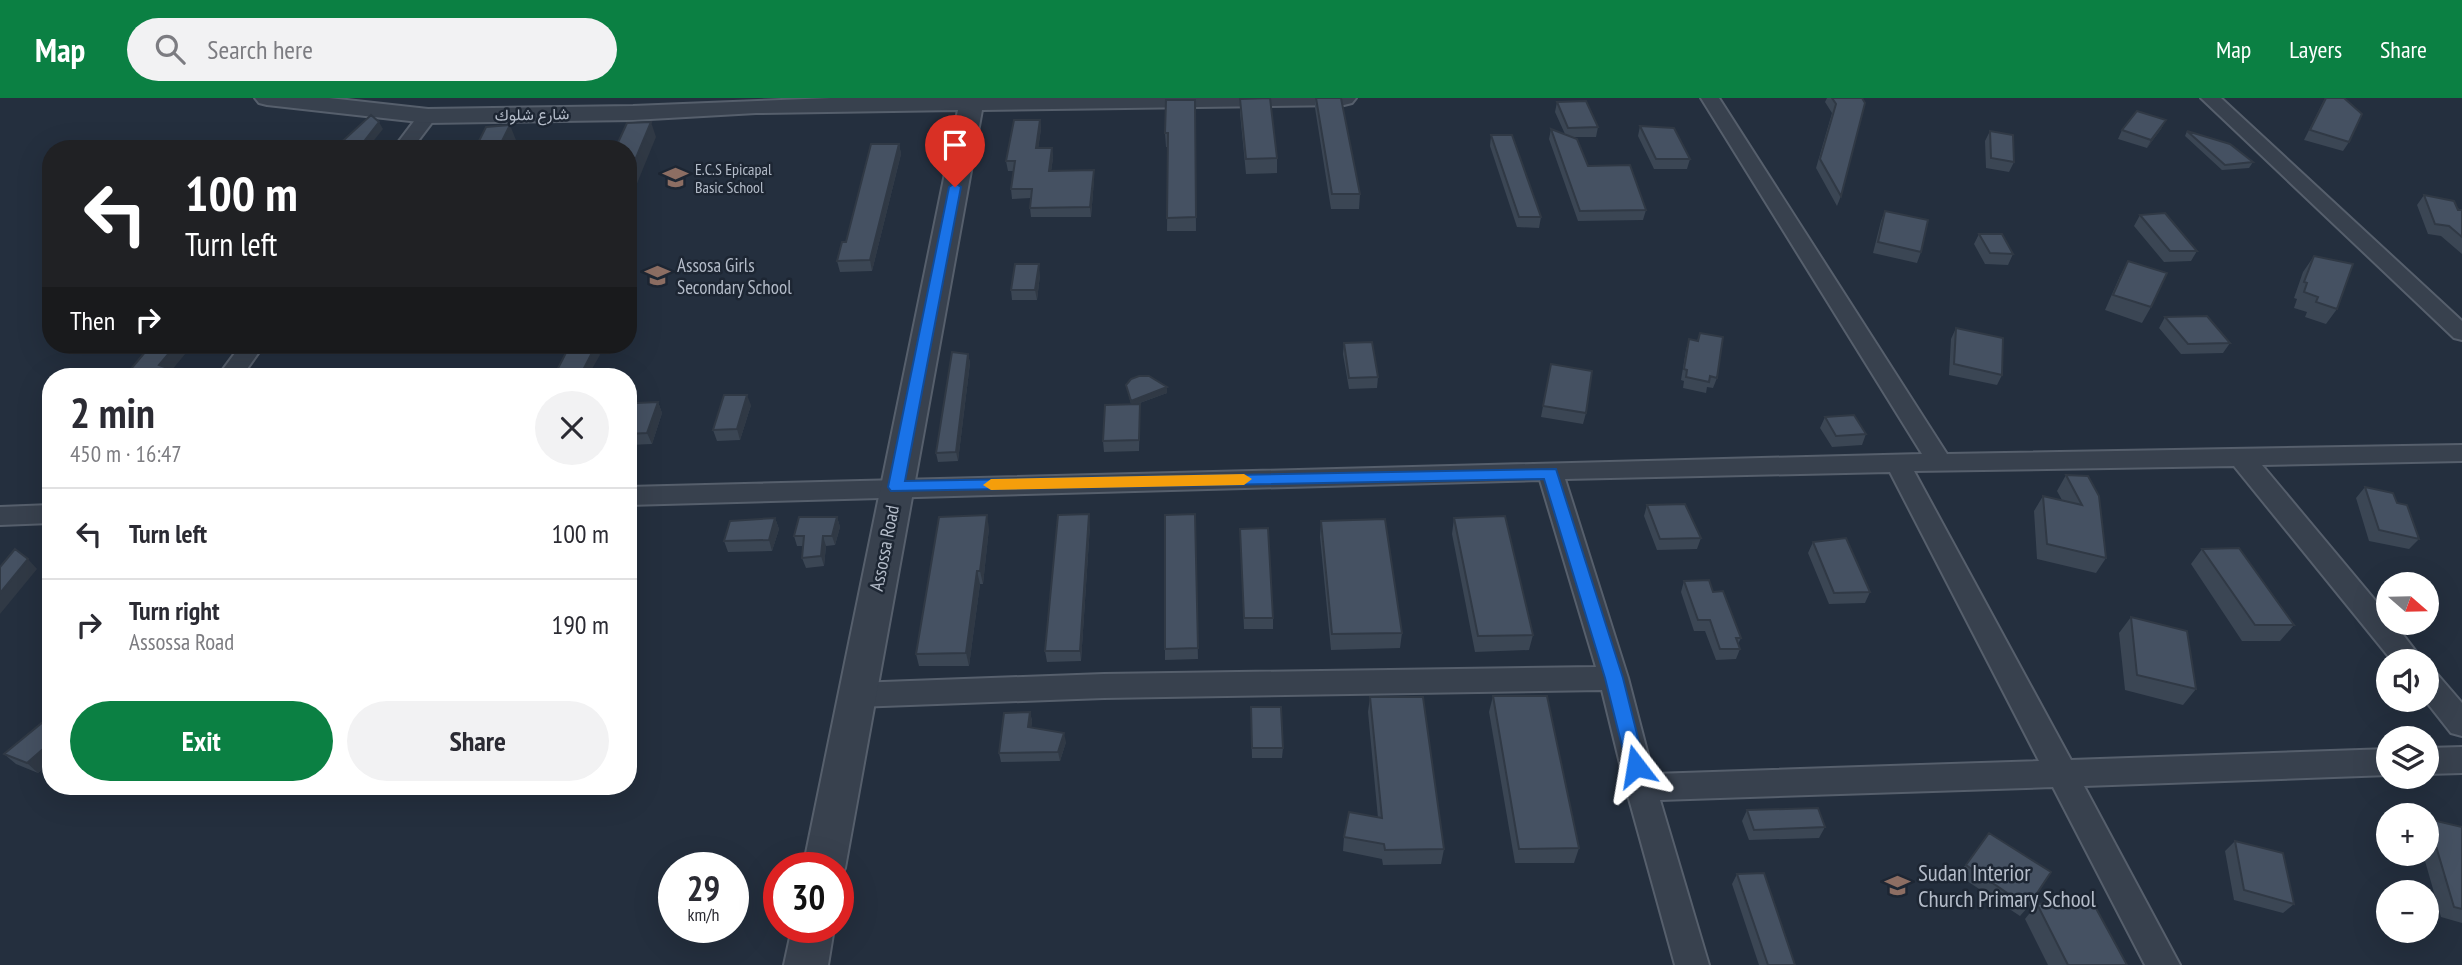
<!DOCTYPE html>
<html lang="en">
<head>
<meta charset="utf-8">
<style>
	body { margin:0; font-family:"PT Sans Narrow",Vazirmatn,sans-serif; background:#f2f2f3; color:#2b2b33; height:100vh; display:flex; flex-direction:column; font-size:26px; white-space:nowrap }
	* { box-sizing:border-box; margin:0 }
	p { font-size:23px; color:#7c7c81 }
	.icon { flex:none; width:38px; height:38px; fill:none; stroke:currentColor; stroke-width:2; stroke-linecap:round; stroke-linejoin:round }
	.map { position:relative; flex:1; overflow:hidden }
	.sheet { position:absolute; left:42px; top:270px; width:595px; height:427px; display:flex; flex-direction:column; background:#fff; border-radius:28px; box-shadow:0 7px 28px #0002 }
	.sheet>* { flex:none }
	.banner { position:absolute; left:42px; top:42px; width:595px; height:214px; border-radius:28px; box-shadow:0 7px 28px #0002; background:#202124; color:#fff; overflow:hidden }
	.needle { width:46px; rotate:110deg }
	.tools { position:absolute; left:2376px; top:474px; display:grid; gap:14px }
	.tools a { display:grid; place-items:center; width:63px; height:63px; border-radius:50%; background:#fff; box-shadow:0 7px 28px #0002; font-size:35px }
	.speed { position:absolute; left:658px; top:754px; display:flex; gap:14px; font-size:35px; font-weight:700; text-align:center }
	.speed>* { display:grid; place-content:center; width:91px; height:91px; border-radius:50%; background:#fff; box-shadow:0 7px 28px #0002; line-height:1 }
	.speed small { font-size:18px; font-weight:400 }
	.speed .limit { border:10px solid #d22; background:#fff; color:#111 }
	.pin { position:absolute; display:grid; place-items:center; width:60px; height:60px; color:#fff; margin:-72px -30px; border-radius:50% 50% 50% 0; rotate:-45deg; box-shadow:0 0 7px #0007 }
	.pin .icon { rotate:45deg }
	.me { position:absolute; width:77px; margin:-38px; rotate:346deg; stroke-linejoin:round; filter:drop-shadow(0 0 5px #0008) }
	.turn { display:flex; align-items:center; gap:24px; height:147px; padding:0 28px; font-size:32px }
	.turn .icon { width:91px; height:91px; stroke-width:2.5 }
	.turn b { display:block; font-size:49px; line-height:60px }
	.then { display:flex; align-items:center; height:66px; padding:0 28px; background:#0003; gap:14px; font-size:26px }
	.round { display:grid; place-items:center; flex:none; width:74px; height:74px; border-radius:37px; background:#f2f2f3 }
	.overview { display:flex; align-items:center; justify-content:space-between; height:119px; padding:0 28px }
	h1 { font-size:42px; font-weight:700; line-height:52px }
	.primary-button { display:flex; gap:14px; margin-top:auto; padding:14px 28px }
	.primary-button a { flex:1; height:80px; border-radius:42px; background:#0b8043; color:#fff; font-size:28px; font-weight:700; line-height:80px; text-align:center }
	.primary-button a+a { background:#f2f2f3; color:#2b2b33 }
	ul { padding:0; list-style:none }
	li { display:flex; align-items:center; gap:21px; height:91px; padding:0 28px; border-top:2px solid #e1e1e2 }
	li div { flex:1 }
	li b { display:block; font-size:26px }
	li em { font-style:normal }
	header { display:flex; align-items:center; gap:42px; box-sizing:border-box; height:98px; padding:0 35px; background:#0b8043; color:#fff }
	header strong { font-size:33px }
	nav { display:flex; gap:38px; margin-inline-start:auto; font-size:24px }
	.search { width:490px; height:63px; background:#f2f2f3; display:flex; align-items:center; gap:18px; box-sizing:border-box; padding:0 24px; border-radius:38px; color:#7c7c81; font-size:26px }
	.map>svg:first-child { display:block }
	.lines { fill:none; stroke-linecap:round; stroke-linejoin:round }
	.minor-casing { stroke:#565f6c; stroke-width:4 }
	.tertiary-casing { stroke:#565f6c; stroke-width:4 }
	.minor { fill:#38414e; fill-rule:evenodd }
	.tertiary { fill:#38414e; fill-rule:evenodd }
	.wall { fill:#3b4654 }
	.shaded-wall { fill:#303945 }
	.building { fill:#455162; stroke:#303945; stroke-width:2 }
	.route { fill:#1a73e8; stroke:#114b97; stroke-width:2 }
	.slow { fill:#f59e0b }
	.labels { text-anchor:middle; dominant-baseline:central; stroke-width:5; stroke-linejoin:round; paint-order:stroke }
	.far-street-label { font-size:16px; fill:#b4bcc9; stroke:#1d2633 }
	.far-poi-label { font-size:16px; fill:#b4bcc9; stroke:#1d2633; text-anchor:start }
	.poi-label { font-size:19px; fill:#b4bcc9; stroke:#1d2633; text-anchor:start }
	.street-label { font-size:19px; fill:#b4bcc9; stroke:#1d2633 }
	.near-poi-label { font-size:23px; fill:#b4bcc9; stroke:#1d2633; text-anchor:start }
</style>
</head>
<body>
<header>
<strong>Map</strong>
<div class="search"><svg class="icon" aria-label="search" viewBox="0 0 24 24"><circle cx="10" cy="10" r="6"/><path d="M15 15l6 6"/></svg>Search here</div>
<nav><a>Map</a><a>Layers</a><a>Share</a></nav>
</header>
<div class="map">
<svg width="2462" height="867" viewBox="0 0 2462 867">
	<rect width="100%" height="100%" fill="#242f3e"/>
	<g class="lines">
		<defs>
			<path id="minor" d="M1701 0H1719L1947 356 2462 347V363L2262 367 2389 519V525H2394L2424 564H2393L2234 368 1914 373 2071 662 2389 651V677L2084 688 2180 867H2145L2053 689 1660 702 1709 867H1675L1626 690 1602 592 1104 600 856 609 846 605 841 597 846 589 856 585 1104 576 1596 569 1540 382 628 407V389L1922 356ZM1890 374 2039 663 1653 676 1628 580 1565 381Z
				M2201 0H2221L2462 223V242L2454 240Z
				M428 12 437 18 412 51H393L421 14Z
				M241 247H264L242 278H218Z
				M51 407V425L0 427V409Z
				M2427 573 2437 576 2462 605V638L2451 635 2425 602H2427Z
				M2462 649V675L2427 676V650Z"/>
			<path id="tertiary" d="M255 0H329L428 11 633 8 831 0H1356L1352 5 1344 7 982 12 845 770 838 783V770H803L958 12 756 15 633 22 428 25 267 7 259 5Z
				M792 830H834L828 867H784Z"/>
		</defs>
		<use href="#minor" class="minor-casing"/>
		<use href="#tertiary" class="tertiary-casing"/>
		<use href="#minor" class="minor"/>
		<use href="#tertiary" class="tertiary"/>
	</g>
	<path class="wall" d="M1315 0H1341L1360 96 1359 111H1331L1315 10Z
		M1827 0H1862L1841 98 1837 108 1816 70 1832 15 1825 4Z
		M2325 0H2344L2349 44 2343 53 2304 42Z
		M1240 1 1277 60V75L1246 76 1240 15Z
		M1195 2 1196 133H1167L1168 49H1166L1165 35Z
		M1557 4 1598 29 1596 39H1574L1588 68 1646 112 1643 122 1578 123 1549 41 1551 31 1565 36 1555 14Z
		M1040 22 1041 31 1038 50H1052L1053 60 1051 73 1094 82 1091 119H1031L1030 110 1031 100 1012 101 1011 91 1014 73H1008L1006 63Z
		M2166 22 2161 31 2147 50 2118 41 2122 32Z
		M1640 28 1690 61 1687 71H1654L1638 38Z
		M1990 33 2014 64 2009 74 1986 70 1985 43Z
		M2187 33 2253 64 2249 70 2222 72 2185 38Z
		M1491 37 1541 119 1539 130 1517 129 1490 48Z
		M899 46 901 56 872 173 840 174 837 163 846 144Z
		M2424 97 2462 112V156L2441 138 2428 136 2417 107Z
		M1885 113 1921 154 1917 165 1873 155 1881 123Z
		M2140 117 2197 153 2191 163 2164 164 2134 128Z
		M1979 136 2013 156 2008 167 1985 166 1974 146Z
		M2314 158 2337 211 2326 226 2305 219 2307 214 2294 210 2297 201 2294 200 2303 174Z
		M2128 163 2151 209 2142 225 2105 212 2120 178Z
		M1040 177 1037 202H1012L1011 192Z
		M2165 219 2230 245 2223 255 2181 256 2159 230Z
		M1956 230 2002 277 1997 287 1949 277 1951 241Z
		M1700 235 1717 280 1713 290 1707 289 1706 295 1683 290 1684 283 1681 282 1686 252 1689 241 1697 243Z
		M1344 245 1378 279 1377 290 1349 291 1343 256Z
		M968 256 970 265 958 363 938 364 936 355Z
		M1551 266 1586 315 1583 326 1541 319Z
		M1126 287 1167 289V295L1137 306 1140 317 1139 353 1104 354 1103 343 1131 306Z
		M658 304 662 315 652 346 629 347 628 326Z
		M751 307 740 342 717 343 713 332Z
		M1825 319 1866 336 1862 347 1832 349 1820 330Z
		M2066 377 2099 398 2106 460 2096 475 2037 461 2034 413 2043 398 2062 402 2057 393Z
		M2365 389 2397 405 2419 441 2409 451 2369 443 2356 400Z
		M1647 407 1701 440 1697 451 1657 452 1644 418Z
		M837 419 840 429 835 447 826 448 824 468 806 470 802 460 803 448H797L794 438Z
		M775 420 779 431 772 453 728 454 724 443Z
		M1454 420 1533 537 1529 552 1475 554 1452 436Z
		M1321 423 1402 535 1400 550 1331 552 1320 439Z
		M1195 426 1198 561 1165 562V551Z
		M1090 427 1081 563 1047 564 1045 553Z
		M989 430 983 486H980L969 568H919L916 556Z
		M1240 431 1273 520V531H1244Z
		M1813 444 1870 494 1865 505 1829 506 1808 455Z
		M2202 451 2294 527 2280 543H2242L2191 466Z
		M1684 483 1713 494 1741 540 1738 546 1740 551 1736 561 1716 562 1705 533H1694L1681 494Z
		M2131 519 2196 591 2183 607 2125 592 2119 535Z
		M1493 598 1579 750 1574 765H1515L1489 614Z
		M1370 599 1444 751 1441 766 1383 767 1382 761 1343 753 1344 739 1378 720 1368 614Z
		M1030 614 1032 623 1031 630 1066 644 1060 663 1001 664 999 655Z
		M1251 620 1283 650 1282 660H1252Z
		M51 627V664L38 675 16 666 4 656Z
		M1747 712 1825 729 1819 740 1749 742 1742 723Z
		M2427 721 2462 729V825L2441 819 2423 756H2427Z
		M1989 735 2028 809 2020 818 1958 777Z
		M2235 743 2294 806 2283 815 2234 802 2225 753Z
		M1737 776 1795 867H1759L1732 786Z
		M2037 806 2127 867H2048L2025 821Z"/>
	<path class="shaded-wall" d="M1040 22 1041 31 1037 60 1036 50Z
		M2166 22 2161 31 2147 50 2151 42Z
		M379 24 383 31 367 51H358Z
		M651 24 656 39 629 105 628 102V79Z
		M510 27 516 42 512 51H498Z
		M899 46 901 56 872 173 870 162Z
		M1052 50 1053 60 1050 82 1049 73Z
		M1094 72V82L1091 119 1090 109Z
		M1039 166 1040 177 1037 202 1035 192Z
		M176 247H187L190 250 167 278 159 267Z
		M596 247 600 257 588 278H580Z
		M968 256 970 265 958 363 956 354Z
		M1167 289V295L1131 308V303Z
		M747 297 751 307 740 342 737 331Z
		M658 304 662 315 652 346 647 335Z
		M1089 416 1090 427 1081 563 1080 553Z
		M987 417 989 430 983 486 980 473Z
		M837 419 840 429 835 447 832 438Z
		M775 420 779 431 772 453 769 442Z
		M823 438 826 448 824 468 821 458Z
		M28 461 37 471 0 516V495Z
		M977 473 980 486 969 568 966 555Z
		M1030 614 1032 623 1030 638 1028 629Z
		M1064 635 1066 644 1060 663 1058 654Z
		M51 644V664L38 675 27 665Z"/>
	<path class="building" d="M1270 0 1277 60 1246 61 1240 1Z
		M1316 0H1341L1360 96H1332Z
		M1832 0H1862L1865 5 1841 98 1820 61 1836 6Z
		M2326 0H2344L2362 16 2349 44 2310 32Z
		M1166 2H1195L1196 119 1167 120 1168 35H1165Z
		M1586 3 1598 29 1568 30 1557 4Z
		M2137 13 2166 22 2151 42 2122 32Z
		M371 17 379 24 358 51H334Z
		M1014 22H1040L1036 50H1052L1049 73 1094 72 1090 109 1030 110 1032 91H1011L1015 63H1006Z
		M651 24 628 79V51H615L627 25Z
		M510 27 498 51H475L486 29Z
		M1640 28 1674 30 1690 61H1656Z
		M1551 31 1577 41 1588 68 1630 67 1646 112 1580 113Z
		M1990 33 2013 37 2014 64 1991 60Z
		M2187 33 2230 46 2253 64 2225 67Z
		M1491 37H1512L1541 119H1519Z
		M871 46H899L870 162 837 163 842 144H846Z
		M2424 97 2454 103 2458 112H2462V139L2449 128 2435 126Z
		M1885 113 1928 122 1921 154 1878 144Z
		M2165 115 2197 153H2170L2140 117Z
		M1979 136H2002L2013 156 1990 155Z
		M2314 158 2353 166 2337 211 2316 204 2318 199 2304 194 2307 185 2304 184Z
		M2128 163 2167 175 2151 209 2113 197Z
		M1015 166H1039L1035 192H1011Z
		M2207 218 2230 245 2188 246 2165 219Z
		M1956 230 2003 240 2002 277 1954 266Z
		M1700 235 1723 239 1717 280 1710 278 1709 284 1686 279 1687 272 1684 271 1689 241 1698 243Z
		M1372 244 1378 279 1349 280 1344 245Z
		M151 247H176L159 267 179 274 173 278H125Z
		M570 247H596L580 278H554Z
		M952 254 968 256 956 354 936 355Z
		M1551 266 1592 273 1586 315 1543 308Z
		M1139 278H1149L1167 289 1131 303 1126 287 1131 281Z
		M724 297H747L737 331 713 332Z
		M658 304 647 335 628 336V326L636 305Z
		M1140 306 1139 342 1103 343 1105 307Z
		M1854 317 1866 336 1836 338 1825 319Z
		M2066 377 2088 378 2099 398 2106 460 2047 446 2043 398 2082 407Z
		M2365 389 2393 395 2397 405 2407 407 2419 441 2379 432Z
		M1685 406 1701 440 1660 441 1647 407Z
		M1089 416 1080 553H1045L1058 417Z
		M1195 416 1198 550 1165 551V417Z
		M987 417 980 473H977L966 555 916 556 939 419Z
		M1505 418 1533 537 1478 538 1454 420Z
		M799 419H837L832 438H823L821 458 802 460 804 438H794Z
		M775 420 769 442 724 443 730 423Z
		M1385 421 1402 535 1332 536 1321 423Z
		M1268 430 1273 520H1244L1240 431Z
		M1846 440 1870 494 1834 495 1813 444Z
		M2239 450 2294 527H2255L2202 451Z
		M15 451 28 461 0 495V469Z
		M1709 482 1713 494 1723 493 1741 540H1736L1740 551H1720L1710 522H1698L1684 483Z
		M2131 519 2187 533 2196 591 2137 577Z
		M1493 598H1547L1579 750 1519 751Z
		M1370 599H1423L1444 751 1385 752 1384 746 1344 739 1349 714 1382 720Z
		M1251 609H1281L1283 650H1252Z
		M1030 614 1028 629 1064 635 1058 654 999 655 1004 615Z
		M43 624 51 627V644L27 665 4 656Z
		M1818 710 1825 729 1754 732 1747 712Z
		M2428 721 2462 729V811L2454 809Z
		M1989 735 2051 774 2028 809 1966 767Z
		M2235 743 2283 755 2294 806 2244 792Z
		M1764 775 1795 867H1768L1737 776Z
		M2092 803 2127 867H2068L2037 806Z"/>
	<path class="route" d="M955 85 961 89 905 383 1556 371 1623 580 1645 668 1642 674 1636 676 1629 674 1627 668 1605 580 1544 381 891 393 888 389 949 89Z"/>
	<path class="slow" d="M1244 376 1252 381 1244 387 991 392 983 387 991 381Z"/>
	<defs>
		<symbol id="school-bare" viewBox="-9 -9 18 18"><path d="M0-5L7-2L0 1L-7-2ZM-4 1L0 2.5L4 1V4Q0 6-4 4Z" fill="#8d6e63" stroke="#1d2633" stroke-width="2.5" paint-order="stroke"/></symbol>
	</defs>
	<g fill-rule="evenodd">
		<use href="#school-bare" x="658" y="62" width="35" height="35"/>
		<use href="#school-bare" x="640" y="160" width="35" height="35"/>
		<use href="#school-bare" x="1880" y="770" width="35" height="35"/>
	</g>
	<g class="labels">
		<g class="far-street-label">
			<text transform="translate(532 16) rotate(-1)">شارع شلوك</text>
		</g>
		<g class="far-poi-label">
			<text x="695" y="71">E.C.S Epicapal<tspan x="695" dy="18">Basic School</tspan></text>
		</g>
		<g class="poi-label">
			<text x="677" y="167">Assosa Girls<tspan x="677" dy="22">Secondary School</tspan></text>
		</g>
		<g class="street-label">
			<text transform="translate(884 450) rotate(-79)">Assossa Road</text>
		</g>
		<g class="near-poi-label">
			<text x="1918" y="774">Sudan Interior<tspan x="1918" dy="26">Church Primary School</tspan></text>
		</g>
	</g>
</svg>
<div class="tools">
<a><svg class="needle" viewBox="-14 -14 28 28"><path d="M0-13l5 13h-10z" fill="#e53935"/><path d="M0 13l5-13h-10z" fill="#7c7c81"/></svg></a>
<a><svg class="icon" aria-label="sound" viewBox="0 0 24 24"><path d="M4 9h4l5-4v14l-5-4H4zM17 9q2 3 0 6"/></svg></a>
<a><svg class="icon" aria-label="layers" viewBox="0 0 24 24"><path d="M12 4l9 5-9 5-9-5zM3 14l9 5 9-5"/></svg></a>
<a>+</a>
<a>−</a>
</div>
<div class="speed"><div>29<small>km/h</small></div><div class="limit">30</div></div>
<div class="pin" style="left:955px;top:89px;background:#d93025"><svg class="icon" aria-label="arrive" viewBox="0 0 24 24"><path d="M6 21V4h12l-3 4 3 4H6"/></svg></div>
<svg class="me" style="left:1636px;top:668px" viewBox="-20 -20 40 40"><path d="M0-17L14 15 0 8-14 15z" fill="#1a73e8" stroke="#fff" stroke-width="4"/></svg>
<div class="banner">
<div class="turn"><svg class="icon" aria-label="left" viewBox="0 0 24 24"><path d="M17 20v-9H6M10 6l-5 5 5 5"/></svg><div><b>100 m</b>Turn left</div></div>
<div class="then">Then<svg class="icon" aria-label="right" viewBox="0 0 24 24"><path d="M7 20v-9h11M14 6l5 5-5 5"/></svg></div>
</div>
<section class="sheet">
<div class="overview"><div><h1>2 min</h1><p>450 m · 16:47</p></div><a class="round"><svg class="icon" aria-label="close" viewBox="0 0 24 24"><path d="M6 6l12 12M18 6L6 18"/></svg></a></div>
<ul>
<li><svg class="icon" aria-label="left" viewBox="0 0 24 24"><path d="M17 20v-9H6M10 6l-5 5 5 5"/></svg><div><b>Turn left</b></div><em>100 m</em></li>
<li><svg class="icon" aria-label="right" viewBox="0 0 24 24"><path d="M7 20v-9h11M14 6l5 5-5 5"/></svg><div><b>Turn right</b><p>Assossa Road</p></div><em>190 m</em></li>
</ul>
<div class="primary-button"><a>Exit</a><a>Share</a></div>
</section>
</div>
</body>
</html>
